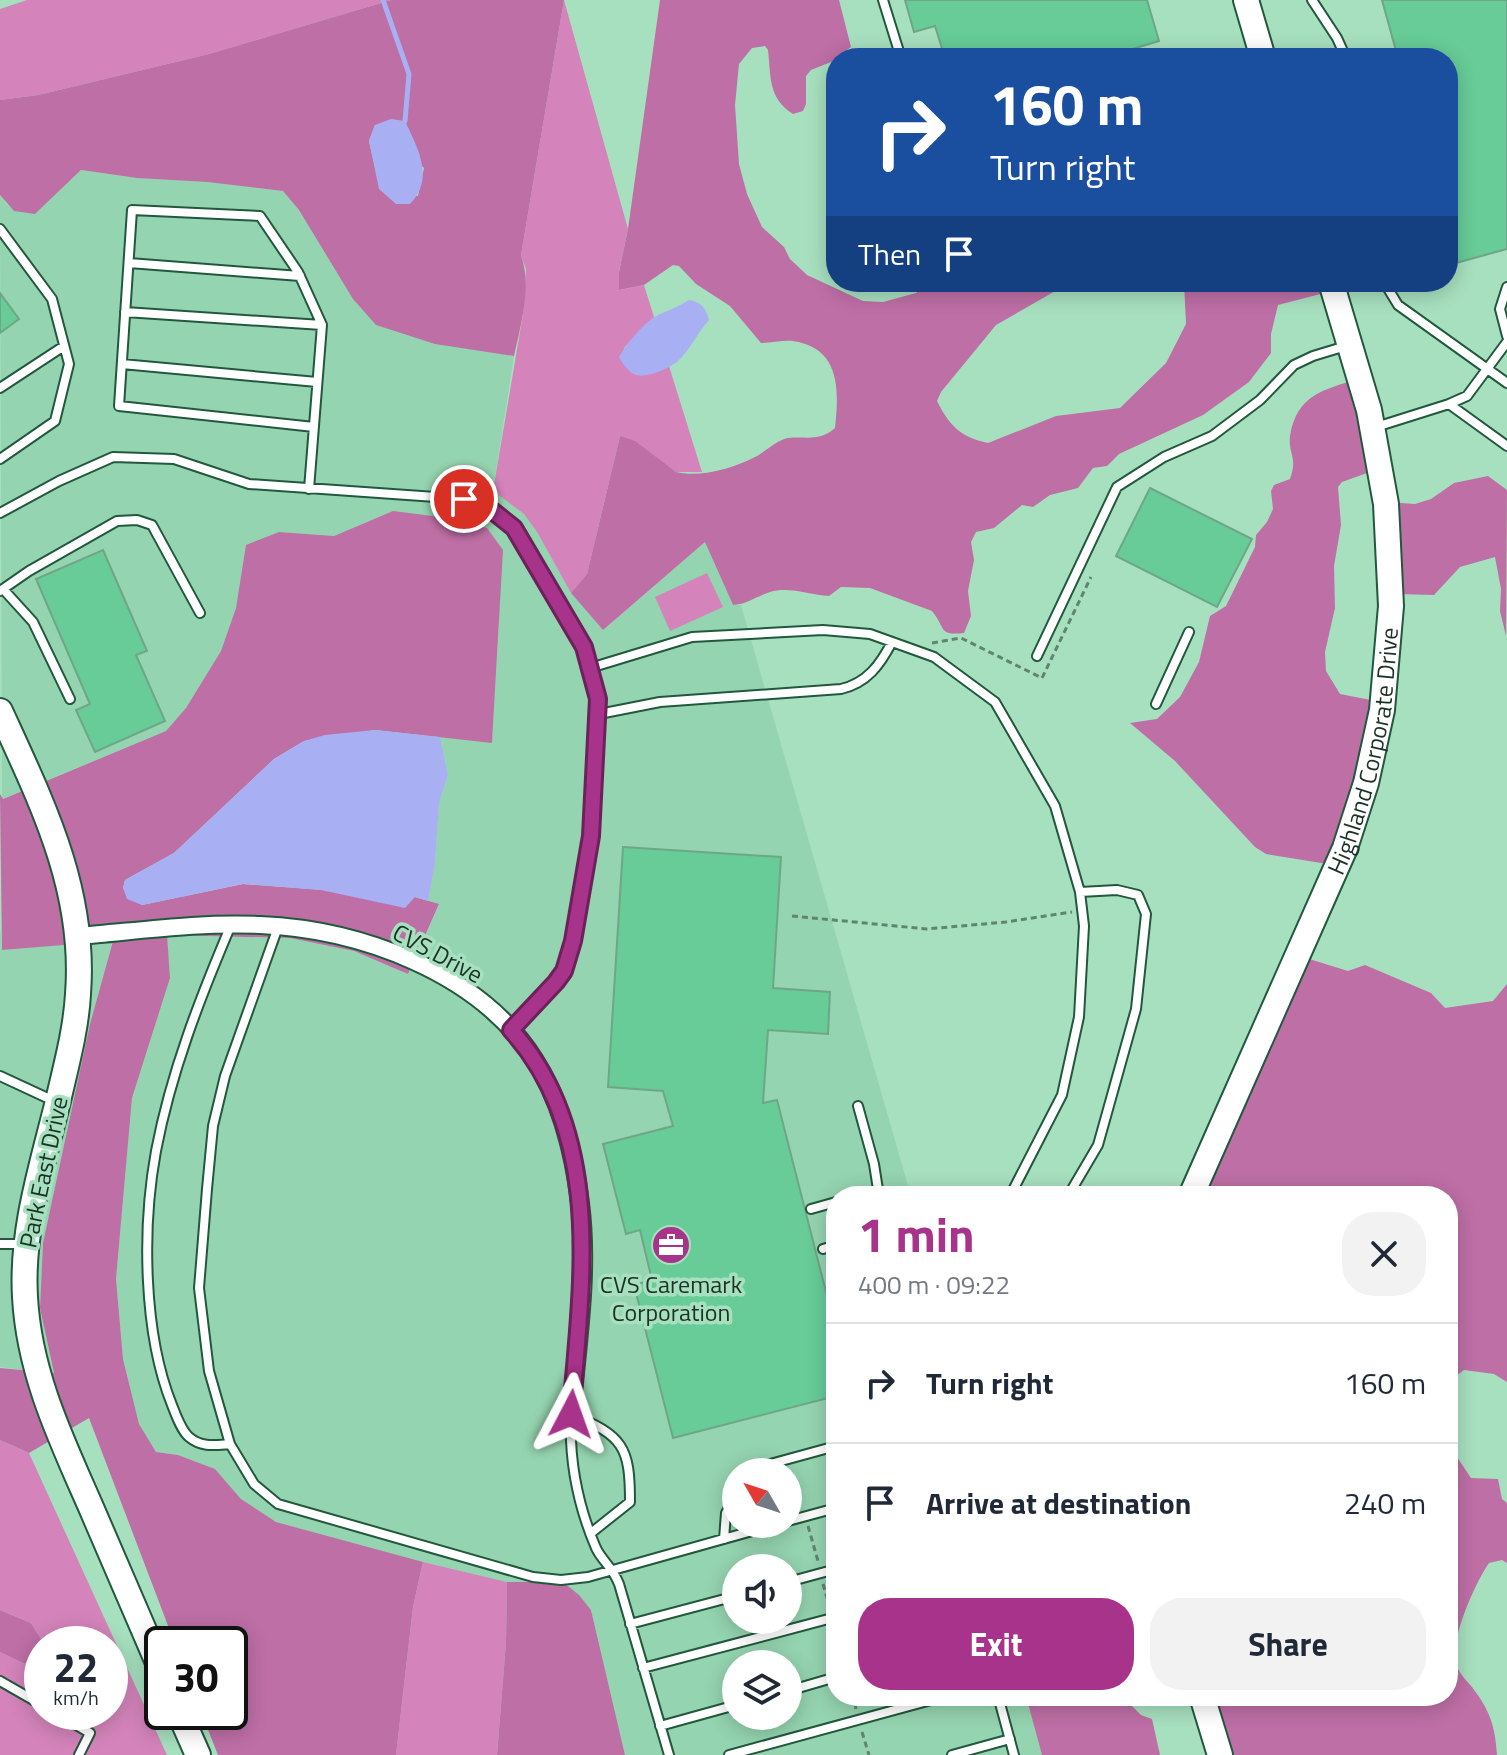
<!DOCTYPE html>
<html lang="en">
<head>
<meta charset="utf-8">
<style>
	body { margin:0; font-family:"Titillium Web",sans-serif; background:#f2f2f3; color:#1f2937; height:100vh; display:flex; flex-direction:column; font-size:30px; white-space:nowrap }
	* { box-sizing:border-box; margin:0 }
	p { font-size:26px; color:#747a83 }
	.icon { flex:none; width:44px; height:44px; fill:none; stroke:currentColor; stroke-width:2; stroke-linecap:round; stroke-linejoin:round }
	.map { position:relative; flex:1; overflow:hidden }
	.panel { position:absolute; left:826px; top:1186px; width:632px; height:520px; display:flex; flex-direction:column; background:#fff; border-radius:32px; box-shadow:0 4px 20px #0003 }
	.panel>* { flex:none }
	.guide { position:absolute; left:826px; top:48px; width:632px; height:244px; border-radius:32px; box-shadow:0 4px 20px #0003; background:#1a4fa0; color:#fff; overflow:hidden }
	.needle { width:52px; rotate:309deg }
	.fabs { position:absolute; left:722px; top:1458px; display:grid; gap:16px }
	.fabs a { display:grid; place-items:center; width:80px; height:80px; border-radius:50%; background:#fff; box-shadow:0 4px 20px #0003; font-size:40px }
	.speed { position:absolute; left:24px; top:1626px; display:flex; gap:16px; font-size:40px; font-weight:700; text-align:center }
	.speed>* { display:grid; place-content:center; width:104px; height:104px; border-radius:50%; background:#fff; box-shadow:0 4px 20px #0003; line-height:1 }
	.speed small { font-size:20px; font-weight:400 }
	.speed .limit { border:4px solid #111; border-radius:12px; background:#fff; color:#111 }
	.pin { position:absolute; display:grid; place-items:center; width:68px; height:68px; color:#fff; margin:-34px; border:4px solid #fff; border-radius:50%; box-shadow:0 2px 8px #0007 }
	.me { position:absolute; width:88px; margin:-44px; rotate:4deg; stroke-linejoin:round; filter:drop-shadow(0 0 6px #0008) }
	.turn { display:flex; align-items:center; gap:28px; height:168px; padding:0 32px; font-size:36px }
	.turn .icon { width:104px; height:104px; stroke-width:2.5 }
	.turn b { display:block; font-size:56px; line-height:68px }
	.then { display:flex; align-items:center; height:76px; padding:0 32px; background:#0003; gap:16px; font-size:30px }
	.round { display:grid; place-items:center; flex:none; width:84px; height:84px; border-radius:32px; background:#f2f2f3 }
	.head { display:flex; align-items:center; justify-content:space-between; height:136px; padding:0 32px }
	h1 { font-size:48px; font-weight:700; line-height:60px; color:#a8338b }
	.primary-button { display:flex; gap:16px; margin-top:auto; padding:16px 32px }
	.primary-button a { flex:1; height:92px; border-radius:32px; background:#a8338b; color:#fff; font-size:32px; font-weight:700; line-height:92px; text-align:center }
	.primary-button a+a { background:#f2f2f3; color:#1f2937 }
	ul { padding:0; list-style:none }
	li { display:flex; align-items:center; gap:24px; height:120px; padding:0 32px; border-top:2px solid #e0e1e3 }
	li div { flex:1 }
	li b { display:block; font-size:30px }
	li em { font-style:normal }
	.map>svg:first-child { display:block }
	.built { fill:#95d4b0; fill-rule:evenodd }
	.green { fill:#d484bb }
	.forest { fill:#be6fa6; fill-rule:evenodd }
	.water { fill:#a8aff3 }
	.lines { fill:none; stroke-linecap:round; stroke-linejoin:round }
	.stream { stroke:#a8aff3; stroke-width:5 }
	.building { fill:#67cc98; stroke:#6fa687; stroke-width:2 }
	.lane-casing { stroke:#22583d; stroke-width:12 }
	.street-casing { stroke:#22583d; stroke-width:20 }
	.secondary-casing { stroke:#22583d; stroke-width:28 }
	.path { stroke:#5f856f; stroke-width:3; stroke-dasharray:6 4; stroke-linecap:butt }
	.lane { stroke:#fff; stroke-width:8 }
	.street { stroke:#fff; stroke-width:16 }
	.secondary { stroke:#fff; stroke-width:24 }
	.route-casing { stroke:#6d215a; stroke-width:20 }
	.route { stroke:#a8338b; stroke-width:14 }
	.labels { text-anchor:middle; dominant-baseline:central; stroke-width:7; stroke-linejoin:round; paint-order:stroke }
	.street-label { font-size:24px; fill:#1c3226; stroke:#a7e0bf }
	.poi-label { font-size:24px; fill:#1c3226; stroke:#a7e0bf }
</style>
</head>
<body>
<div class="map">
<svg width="1507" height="1755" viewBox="0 0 1507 1755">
	<rect width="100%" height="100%" fill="#a7e0bf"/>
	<path class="built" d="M81 170 137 178 207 182 283 191 299 210 470 348 514 356 493 491 524 514 537 532 571 593 603 630 705 542 733 605H741L911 1196H836V1696H1027L1042 1755H625L591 1610 563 1582H507L410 1559 276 1522 241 1499 215 1469 178 1455 156 1452 139 1424 123 1359 116 1279 132 1098 170 978 166 935 290 938 354 951 408 974 439 905 428 901 435 863 439 803 448 775 440 737 492 742 499 626 500 546 393 511 334 536 279 532 247 545 236 608 221 651 186 708 166 731 2 799 0 195 8 206 35 214ZM736 1472H788V1524H736ZM736 1568H788V1620H736ZM736 1664H788V1716H736Z
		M0 926 2 950 113 940 90 1024 43 1243 40 1308 54 1374 0 1367Z"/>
	<path class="green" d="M27 0H391L209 54 38 95 0 100V9Z
		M564 0 628 229 619 272 620 290 644 285 654 317 624 348 637 375 649 374 669 366 702 472H676L620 436 587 574 571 593 537 532 524 514 493 491 523 314 526 269 521 255Z
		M707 573 723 607 670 631 655 597Z
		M0 1440 29 1453 167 1755H0V1652L25 1664 42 1648V1712H110V1644H44L31 1623 0 1610Z
		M423 1562 507 1582 506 1642 497 1755H396L413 1607Z"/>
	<path class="forest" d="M391 0H564L521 255C532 286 521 324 514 356L435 344 376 325 353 299 299 210 283 191 207 182 137 178 81 170 35 214 14 211 0 195V100L38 95 209 54ZM375 125 424 168 418 196 380 189 369 141Z
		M660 0H839L851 47 831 62 811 70 806 76V104L803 111 793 114C768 98 771 77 768 50L765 46 752 48 739 64 735 105 739 164 747 194 762 227 784 247 790 259 807 275 863 301 883 302 916 293 932 282H1078L1057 290 996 325 941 392 937 401C949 425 960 437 988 443L1056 416 1120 408 1166 363 1186 324 1184 282H1332V291L1278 305 1271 334V353L1249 382 1203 415 1119 454 1107 466 1093 468 1078 488 1050 495 1033 507 1022 505 994 528 976 532 971 542 974 560 968 591 971 616 964 633C938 636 946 628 932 611L870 588 841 587 829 596C810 595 789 586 770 592 757 596 747 604 733 605L705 542 603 630 571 593 587 574 620 436 635 441 676 472C700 478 734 468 755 457 765 452 777 440 788 438 807 436 819 442 835 428 839 391 841 348 793 341 783 340 771 343 761 343L730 306 696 284 679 266 673 265 644 285 619 290V272L628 229Z
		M1357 379 1381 468 1342 482 1338 487 1341 525 1334 566 1335 608 1325 652 1326 671 1340 694 1381 702 1340 866 1266 854 1255 847 1175 761 1130 723 1157 719 1180 697 1199 662 1210 616 1226 606 1255 547 1256 535 1267 522 1273 509 1271 491 1274 485 1290 479C1298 457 1288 454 1290 436 1297 394 1324 390 1357 379Z
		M1488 476 1507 490 1506 636 1500 611 1501 589 1495 557 1460 567 1434 595 1396 594 1386 502 1415 504 1431 499 1454 483Z
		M393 511 456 519 487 528 503 550 492 743 375 730 304 741 274 759 174 853 125 880 123 888 142 905 243 884 415 897 439 904 408 974 354 951 290 938 167 935 170 978 132 1098 116 1279 123 1359 139 1424 156 1452 178 1455 215 1469 241 1499 276 1522 423 1562 413 1607 396 1755H218L201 1712H230V1644H175L89 1418 29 1453 0 1440V1368L54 1373 40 1308 43 1243 90 1024 113 941 2 950 0 794 3 799 166 731 186 708 221 651 236 608 246 545 279 532 334 536Z
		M1306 958 1348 971 1365 965 1431 993 1445 1008 1493 1001 1507 984V1382L1494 1374 1464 1370 1448 1382V1196H1197Z
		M1448 1451 1457 1457 1471 1478 1498 1479 1502 1499 1507 1503V1563L1502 1560 1489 1563C1475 1583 1447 1645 1457 1667 1460 1674 1467 1681 1472 1687 1490 1711 1495 1725 1497 1755H1219L1202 1696H1448Z
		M507 1582H563L579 1595 591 1610 625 1755H497L506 1642Z
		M0 1610 31 1623 44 1644 25 1664 0 1652Z
		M1026 1696H1122L1141 1715 1152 1719 1160 1755H1042Z"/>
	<path class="water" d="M391 119 405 121C418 149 435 178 410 204H396L379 189 369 141 375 125Z
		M689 300C702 302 706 309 709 320 698 332 690 350 678 361 670 368 648 378 636 375 628 372 623 364 619 357 627 343 645 321 660 314 670 310 679 306 689 300Z
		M375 730 440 737 448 775 439 803 435 863 428 901 415 897 405 908 321 890 243 884 142 905 127 899 123 888 125 880 174 853 274 759 304 741 325 735Z"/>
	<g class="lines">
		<path class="stream" d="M383 0 409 74 405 121"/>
	</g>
	<path class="building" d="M905 0H1147L1159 41 1102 58H945L935 26 914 32Z
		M1382 0H1507V249L1456 263 1448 234V58H1398Z
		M0 293 19 319 0 333Z
		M1150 488 1252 539 1217 607 1116 556Z
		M103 550 147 651 136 655 165 721 95 752 76 710 90 704 36 579Z
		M623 847 781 857 773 988 830 992 828 1034 768 1030 763 1103 777 1100 836 1331V1396L673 1438 634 1285 652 1280 640 1230 626 1234 603 1144 673 1126 663 1091 608 1087Z"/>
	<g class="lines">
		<defs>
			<path id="lane" d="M883 0 901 58
				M1312 0 1337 38 1346 58
				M1147 55 1148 58
				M0 229 52 299 69 364 55 421 0 459
				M129 263 300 276
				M1384 282 1398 305 1507 383
				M1507 287 1500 309 1507 336
				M125 312 322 325
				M122 364 317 382
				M0 388 64 346
				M1449 404 1507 446
				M1376 427 1449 404 1467 396 1507 342
				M309 489 322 325 298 272 260 216 132 210 119 406 314 427
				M0 513 59 481 113 457 174 459 249 484 464 499 494 512 514 528 584 647 598 699 599 714 586 872 569 956 556 982 511 1029
				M3 589 33 622 70 699
				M0 591 29 571 117 521 137 520 152 525 200 613
				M1037 656 1117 487 1164 457 1212 436 1260 400 1294 365 1313 356 1346 346
				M590 668 692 637 823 630 870 634 934 657 995 702 1055 806 1080 892 1084 926 1079 1017 1062 1095 1010 1196
				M1156 704 1189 632
				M599 714 660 702 841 689C867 683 880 665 892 642
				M231 925C200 998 171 1072 156 1151 142 1227 143 1333 172 1405 176 1415 181 1430 189 1437 202 1448 216 1445 230 1444L254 1484 278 1504 533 1577 561 1580 588 1577 777 1524
				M0 1076 54 1101
				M858 1106 874 1164 879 1196
				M860 1196 878 1191
				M1068 1196 1098 1145 1136 1009 1146 914 1138 895 1117 890 1080 892
				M811 1209 836 1202
				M0 1244H26
				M823 1249 836 1245
				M230 1444 209 1371 199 1288 207 1189 213 1126 225 1076 278 927
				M757 1472 763 1466 836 1446
				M788 1521 836 1508
				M591 1533 630 1502C630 1446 623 1436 571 1414 569 1460 578 1506 596 1548 602 1561 612 1566 619 1584L669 1755
				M724 1539 726 1513 736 1496
				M788 1582 836 1569
				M630 1624 736 1596
				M643 1668 836 1617
				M0 1681 42 1705
				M788 1691 836 1677
				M998 1696 1014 1755
				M54 1712 90 1733 79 1755
				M660 1726 736 1705
				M729 1755 946 1696
				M952 1755 1010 1739"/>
			<path id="street" d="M79 936C139 931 200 922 260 925 359 929 479 972 534 1059 561 1101 574 1153 580 1203 589 1272 577 1345 571 1414"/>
			<g id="secondary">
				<path d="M1246 0 1263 58"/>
				<path d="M0 711C42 803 86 890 78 994 76 1030 66 1066 58 1101 42 1166 21 1230 25 1297 29 1372 60 1437 90 1505 114 1560 138 1616 162 1672"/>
				<path id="s1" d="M1191 1196 1345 848 1366 783 1382 710 1391 606 1386 504 1369 410 1331 282"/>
				<path d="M1202 1696 1220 1755"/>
				<path d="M179 1712 198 1755"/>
			</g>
		</defs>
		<use href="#lane" class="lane-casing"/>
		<use href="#street" class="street-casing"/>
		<use href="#secondary" class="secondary-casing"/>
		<path class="path" d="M932 643 961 638 1042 678 1091 577
			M792 916 927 929 1006 922 1072 912
			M808 1526 818 1561
			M823 1584 830 1608
			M853 1696 856 1709
			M862 1732 869 1755"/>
		<use href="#lane" class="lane"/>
		<use href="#street" class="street"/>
		<use href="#secondary" class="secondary"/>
	</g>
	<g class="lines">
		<defs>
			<path id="route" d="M464 499 494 512 514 528 584 647 598 699 591 836 573 941 564 971 556 982 511 1030C606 1135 581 1286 571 1414"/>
		</defs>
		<use href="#route" class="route-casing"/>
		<use href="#route" class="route"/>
	</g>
	<defs>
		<symbol id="office-disc" viewBox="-11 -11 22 22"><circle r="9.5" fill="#a8338b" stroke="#a7e0bf"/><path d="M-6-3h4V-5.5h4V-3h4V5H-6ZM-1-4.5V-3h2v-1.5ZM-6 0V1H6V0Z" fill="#fff"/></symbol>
	</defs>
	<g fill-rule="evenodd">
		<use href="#office-disc" x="649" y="1223" width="44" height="44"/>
	</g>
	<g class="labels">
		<g class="street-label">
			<text stroke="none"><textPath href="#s1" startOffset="480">Highland Corporate Drive</textPath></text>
			<text transform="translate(438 953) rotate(28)">CVS Drive</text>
			<text transform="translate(43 1172) rotate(-78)">Park East Drive</text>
		</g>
		<g class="poi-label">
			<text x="671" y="1284">CVS Caremark<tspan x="671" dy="28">Corporation</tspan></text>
		</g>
	</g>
</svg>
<div class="fabs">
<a><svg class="needle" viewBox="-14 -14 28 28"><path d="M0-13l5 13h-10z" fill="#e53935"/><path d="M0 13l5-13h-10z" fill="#747a83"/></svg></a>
<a><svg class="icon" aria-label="sound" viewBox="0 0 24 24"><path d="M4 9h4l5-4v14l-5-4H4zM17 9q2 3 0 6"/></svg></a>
<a><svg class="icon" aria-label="layers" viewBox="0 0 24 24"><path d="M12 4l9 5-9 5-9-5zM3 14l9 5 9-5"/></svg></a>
</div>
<div class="speed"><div>22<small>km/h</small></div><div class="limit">30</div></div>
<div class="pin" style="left:464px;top:499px;background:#d93025"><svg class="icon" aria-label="arrive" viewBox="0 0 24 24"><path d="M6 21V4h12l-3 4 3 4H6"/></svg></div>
<svg class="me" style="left:571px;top:1414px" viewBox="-20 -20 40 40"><path d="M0-17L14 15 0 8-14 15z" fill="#a8338b" stroke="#fff" stroke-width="4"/></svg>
<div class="guide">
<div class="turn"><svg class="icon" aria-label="right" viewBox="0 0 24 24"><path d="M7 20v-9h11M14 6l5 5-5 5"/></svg><div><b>160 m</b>Turn right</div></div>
<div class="then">Then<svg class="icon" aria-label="arrive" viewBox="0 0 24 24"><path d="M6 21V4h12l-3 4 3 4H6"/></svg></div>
</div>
<section class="panel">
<div class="head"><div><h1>1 min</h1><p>400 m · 09:22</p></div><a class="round"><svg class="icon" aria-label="close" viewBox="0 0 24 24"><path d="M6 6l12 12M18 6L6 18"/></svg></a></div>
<ul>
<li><svg class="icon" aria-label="right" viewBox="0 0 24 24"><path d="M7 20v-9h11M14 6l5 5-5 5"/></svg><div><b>Turn right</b></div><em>160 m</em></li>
<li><svg class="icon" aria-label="arrive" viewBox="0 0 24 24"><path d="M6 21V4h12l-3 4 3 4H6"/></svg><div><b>Arrive at destination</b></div><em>240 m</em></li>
</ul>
<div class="primary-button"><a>Exit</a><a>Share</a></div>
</section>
</div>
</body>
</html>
